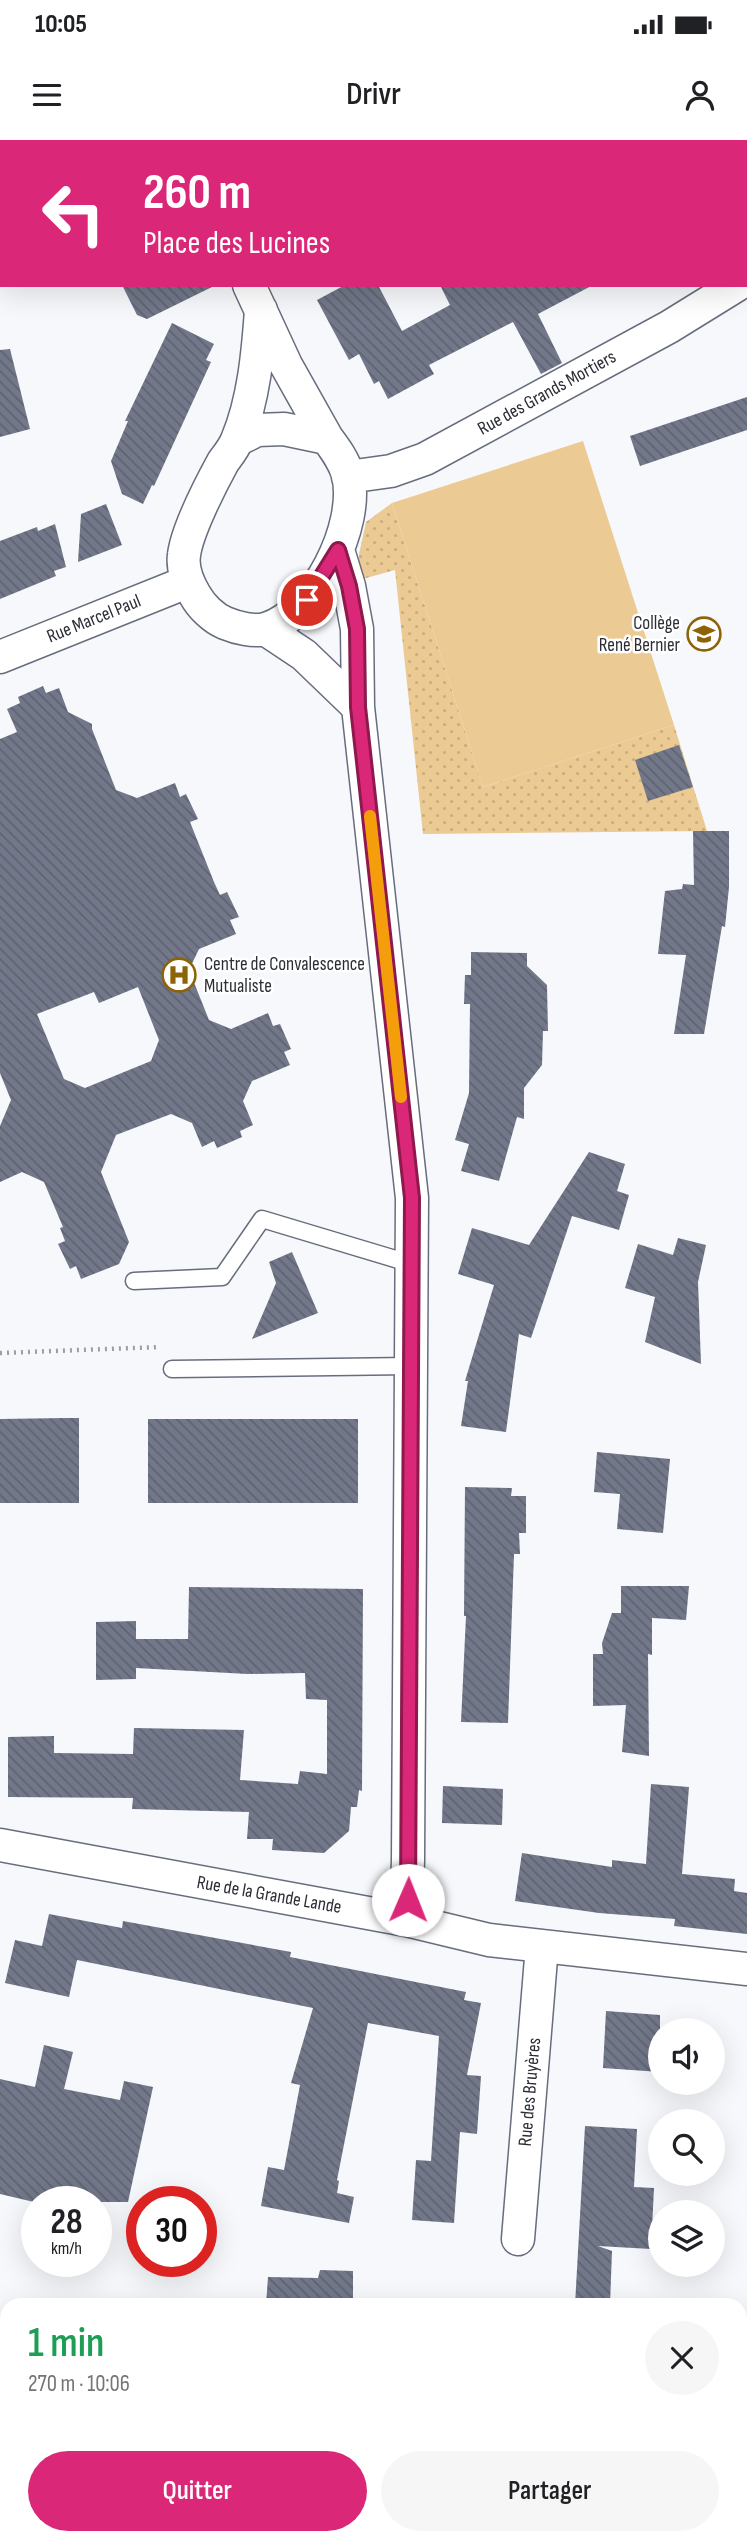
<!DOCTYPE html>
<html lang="fr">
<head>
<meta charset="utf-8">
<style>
	body { margin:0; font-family:"Sofia Sans Condensed",sans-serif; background:#f6f6f6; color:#202124; height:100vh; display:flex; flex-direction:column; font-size:26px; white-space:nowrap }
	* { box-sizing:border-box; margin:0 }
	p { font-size:23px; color:#757577 }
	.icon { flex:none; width:38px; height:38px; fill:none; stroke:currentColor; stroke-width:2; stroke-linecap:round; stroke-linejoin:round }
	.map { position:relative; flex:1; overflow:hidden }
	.panel { position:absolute; left:0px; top:2158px; width:747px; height:247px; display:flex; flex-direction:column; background:#fff; border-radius:21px 21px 0 0; box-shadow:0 7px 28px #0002 }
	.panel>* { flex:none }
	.top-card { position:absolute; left:0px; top:0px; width:747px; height:147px; box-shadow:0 7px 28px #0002; background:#db2777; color:#fff; overflow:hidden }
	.fabs { position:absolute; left:648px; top:1878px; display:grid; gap:14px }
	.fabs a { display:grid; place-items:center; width:77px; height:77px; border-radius:50%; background:#fff; box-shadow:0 7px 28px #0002; font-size:35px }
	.speed { position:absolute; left:21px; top:2046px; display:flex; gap:14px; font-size:35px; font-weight:700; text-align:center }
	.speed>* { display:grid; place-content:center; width:91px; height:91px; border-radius:50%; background:#fff; box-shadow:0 7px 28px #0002; line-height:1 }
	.speed small { font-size:18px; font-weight:400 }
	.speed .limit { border:10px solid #d22; background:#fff; color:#111 }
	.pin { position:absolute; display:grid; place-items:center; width:60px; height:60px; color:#fff; margin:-30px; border:4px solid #fff; border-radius:50%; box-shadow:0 2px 7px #0007 }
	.me { position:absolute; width:77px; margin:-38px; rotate:1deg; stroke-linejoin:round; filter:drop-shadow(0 0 5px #0008) }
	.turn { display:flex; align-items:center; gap:24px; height:147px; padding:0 28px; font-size:32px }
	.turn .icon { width:91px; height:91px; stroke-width:2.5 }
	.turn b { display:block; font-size:49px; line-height:60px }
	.round { display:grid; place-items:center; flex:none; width:74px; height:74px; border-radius:37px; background:#f6f6f6 }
	.overview { display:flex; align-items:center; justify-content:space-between; height:119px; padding:0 28px }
	h1 { font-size:42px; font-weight:600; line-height:52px; color:#1e9e55 }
	.action { display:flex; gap:14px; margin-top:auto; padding:14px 28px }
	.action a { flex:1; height:80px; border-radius:42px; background:#db2777; color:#fff; font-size:28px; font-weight:600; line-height:80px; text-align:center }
	.action a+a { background:#f6f6f6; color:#202124 }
	.status { display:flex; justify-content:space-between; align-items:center; height:49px; padding:0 35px; background:#fff; direction:ltr }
	.status svg { height:19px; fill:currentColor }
	header { display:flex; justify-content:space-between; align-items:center; height:91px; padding:0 28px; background:#fff; font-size:32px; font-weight:600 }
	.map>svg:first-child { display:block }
	.grass { fill:url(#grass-dots) }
	.park { fill:#ecca93 }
	.building { fill:url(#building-back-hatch); fill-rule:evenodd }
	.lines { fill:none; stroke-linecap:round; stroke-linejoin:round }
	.lane-casing { stroke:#676d7d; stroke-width:19 }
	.street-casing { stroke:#676d7d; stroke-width:35 }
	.path { stroke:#9b9ea3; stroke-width:4.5; stroke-dasharray:2 5; stroke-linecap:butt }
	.lane { stroke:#fff; stroke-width:16 }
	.street { stroke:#fff; stroke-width:32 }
	.route-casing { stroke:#8e194d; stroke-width:18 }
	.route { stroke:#db2777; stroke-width:12 }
	.slow { stroke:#f59e0b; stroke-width:12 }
	.labels { text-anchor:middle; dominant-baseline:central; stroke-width:5; stroke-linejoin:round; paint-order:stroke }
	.street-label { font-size:19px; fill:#2b2e35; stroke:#fff }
	.poi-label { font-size:19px; fill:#2b2e35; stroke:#fff; text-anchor:end }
</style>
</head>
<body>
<div class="status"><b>10:05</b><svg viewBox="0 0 49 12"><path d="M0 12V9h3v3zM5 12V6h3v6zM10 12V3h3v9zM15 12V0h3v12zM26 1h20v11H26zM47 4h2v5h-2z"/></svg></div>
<header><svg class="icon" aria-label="menu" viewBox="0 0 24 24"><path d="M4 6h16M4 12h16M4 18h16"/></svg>Drivr<svg class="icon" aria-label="person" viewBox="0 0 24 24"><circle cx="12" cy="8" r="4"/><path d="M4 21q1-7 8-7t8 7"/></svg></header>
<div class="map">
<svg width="747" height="2403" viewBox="0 0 747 2403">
	<defs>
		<pattern id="grass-dots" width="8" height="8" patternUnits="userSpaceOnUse" patternTransform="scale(1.75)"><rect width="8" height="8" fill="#ecca93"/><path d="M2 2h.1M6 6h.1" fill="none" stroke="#cbae7f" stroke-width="1.8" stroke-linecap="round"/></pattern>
		<pattern id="building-back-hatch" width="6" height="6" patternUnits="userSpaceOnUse" patternTransform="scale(1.75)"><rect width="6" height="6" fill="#727889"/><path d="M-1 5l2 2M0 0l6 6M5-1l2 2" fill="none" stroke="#5e6371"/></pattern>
	</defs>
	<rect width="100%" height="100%" fill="#f6f8fc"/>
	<path class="grass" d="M392 363 483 647 674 585 707 691 423 694 395 430 359 440V414L366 382Z"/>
	<path class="park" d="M583 301 674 585 483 647 392 363Z"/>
	<path class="building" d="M122 145H216L147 179 137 175Z
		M345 145H378L402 191 450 165 440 145H593L538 174 562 223 541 234 513 182 429 225 434 234 388 259 379 241 374 244 359 214 349 220 317 160Z
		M172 183 214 204 206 220 211 222 154 346 152 345 143 364 122 354 111 321 128 281H125Z
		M10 209 30 289 0 297V210Z
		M747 257V290L640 326 630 296Z
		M106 364 122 405 78 422 81 374Z
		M55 384 66 427 54 431 56 436 0 459V401L37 387 38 391Z
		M43 546 46 553 59 548 68 572 92 584V589L116 650 137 658 175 643 180 657 186 654 198 679 190 682 214 742 220 755 227 752 239 777 230 780 236 794 199 809 189 830 209 880 231 889 268 873 273 886 280 884 291 909 284 912 290 925 252 941 243 961 253 985 240 991 242 997 217 1008 214 1001 202 1007 192 983 171 974 116 995 101 1032 129 1102 119 1124 81 1139 76 1126 70 1129 58 1104 65 1101 60 1088 63 1087 44 1042 22 1032 0 1042V986L11 960 0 933V599L17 592 7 569 20 563 18 557ZM138 847 159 900 151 921 85 948 64 939 37 874 94 852 99 863Z
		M679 605 693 647 648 661 635 620Z
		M693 691H729V747L725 787 722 786 704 894H674L686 815 658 814 665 751 682 749 683 744 694 745Z
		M471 812 527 813V826L547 845 548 891H543L542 925 524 948V979L517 977 499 1041 461 1031 469 1004 455 1000 469 953 470 864H464L465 835H471Z
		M589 1012 625 1024 617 1051 629 1055 619 1090 572 1076 531 1198 519 1194 506 1292 461 1286 468 1241H465L494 1145 458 1134 472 1088 529 1105Z
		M678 1098 706 1105 698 1142 701 1224 645 1202 655 1157 625 1148 638 1104 673 1115Z
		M292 1112 318 1173 252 1199 276 1143 269 1122Z
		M65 1278H79V1363H0V1279Z
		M148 1279H358V1363H148Z
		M597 1312 670 1319 663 1393 617 1389 620 1354 594 1352Z
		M465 1347 512 1348 511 1356H526V1393H519L520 1414H514L508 1583 461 1582 466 1476H464Z
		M621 1446H689L686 1480 652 1478V1515L648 1514 649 1616 622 1612 626 1565 593 1566V1514H603L602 1503 612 1473H621Z
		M189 1447 363 1449 362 1651 359 1650 357 1667H351L349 1691 324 1713 272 1710 273 1699H247L249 1672 132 1669 133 1658 8 1657V1597L54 1596V1613L133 1614 134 1588 244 1590 240 1640 298 1644 300 1631 327 1634V1560L306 1559 305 1533 248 1534 136 1528V1539L96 1540V1482L136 1481V1499H188Z
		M651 1644 689 1647 682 1734 735 1739 734 1751 747 1753V1794L674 1786 675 1779 599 1773 515 1761 522 1713 612 1727V1720L646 1724Z
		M443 1646 503 1649 502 1685 442 1683Z
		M49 1774 122 1788 123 1781 291 1812 290 1817 466 1852 464 1860 481 1863 467 1935 481 1936 477 1994 460 1992 454 2083 412 2080 416 2020 431 2021 439 1896 368 1883 337 2040 339 2041 337 2053 354 2057 349 2083 261 2066 268 2027 284 2030 300 1945 291 1943 313 1868 77 1820 69 1857 5 1843 15 1800 42 1806Z
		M606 1871 660 1875V1932L603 1928Z
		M44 1905 73 1912 64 1949 120 1960 124 1941 153 1947 128 2062H34L0 2054V1939L35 1947Z
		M585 1986 637 1989 634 2047 654 2048 651 2109 598 2106 612 2111 610 2165H575Z
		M320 2130 353 2131V2165H266L268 2137 318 2138Z"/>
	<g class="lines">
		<defs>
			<path id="lane" d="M134 1141 222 1137 262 1079 412 1124
				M172 1229 411 1226"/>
			<path id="street" d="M177 0 178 2
				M203 2 205 0
				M249 145 286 225 327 298
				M237 300 257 290 284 289 327 298C336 310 344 321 348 335 360 386 316 473 266 489 254 492 237 488 225 483 213 478 201 466 195 455 188 443 182 428 184 415 187 391 211 344 223 322 228 315 234 308 237 300 254 260 258 212 261 170
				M348 337 391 331 425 319 669 187 737 145
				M338 410 349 446 357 489 358 567 412 1058 408 1720 406 1780
				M265 489 304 515 358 567
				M0 517 187 442
				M0 1705 406 1780 489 1800 747 1829
				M518 2099 542 1806
				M0 2366H7
				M472 2398 595 2403"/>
		</defs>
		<use href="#lane" class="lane-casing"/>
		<use href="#street" class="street-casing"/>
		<path class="path" d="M0 1213 160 1207"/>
		<use href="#lane" class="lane"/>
		<use href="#street" class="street"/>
	</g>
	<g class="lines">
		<defs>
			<path id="route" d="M307 460 338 410 349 446 357 489 358 567 412 1058 408 1760"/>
		</defs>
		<use href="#route" class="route-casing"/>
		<use href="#route" class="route"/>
		<path class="slow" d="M370 676 401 957"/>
	</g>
	<defs>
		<symbol id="school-ring" viewBox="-11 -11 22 22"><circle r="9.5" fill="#fff" stroke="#8d6308" stroke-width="1.5"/><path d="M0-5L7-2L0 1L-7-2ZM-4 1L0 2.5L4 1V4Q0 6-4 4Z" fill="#8d6308"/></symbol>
		<symbol id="hospital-ring" viewBox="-11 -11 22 22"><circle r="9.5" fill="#fff" stroke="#8d6308" stroke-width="1.5"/><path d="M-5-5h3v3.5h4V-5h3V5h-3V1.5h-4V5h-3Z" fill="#8d6308"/></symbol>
	</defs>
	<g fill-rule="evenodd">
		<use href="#school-ring" x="685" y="475" width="38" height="38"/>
		<use href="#hospital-ring" x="160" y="816" width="38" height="38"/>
	</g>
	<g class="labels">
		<g class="street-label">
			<text transform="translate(547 253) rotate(-29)">Rue des Grands Mortiers</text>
			<text transform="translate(94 479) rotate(-22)">Rue Marcel Paul</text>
			<text transform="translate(269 1755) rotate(10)">Rue de la Grande Lande</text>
			<text transform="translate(530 1952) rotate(-85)">Rue des Bruyères</text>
		</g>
		<g class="poi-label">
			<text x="680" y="483">Collège<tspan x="680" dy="22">René Bernier</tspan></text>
			<text x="204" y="824" text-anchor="start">Centre de Convalescence<tspan x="204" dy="22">Mutualiste</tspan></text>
		</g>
	</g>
</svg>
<div class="fabs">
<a><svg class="icon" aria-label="sound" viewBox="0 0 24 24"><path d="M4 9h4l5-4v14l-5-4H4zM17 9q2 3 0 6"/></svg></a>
<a><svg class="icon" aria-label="search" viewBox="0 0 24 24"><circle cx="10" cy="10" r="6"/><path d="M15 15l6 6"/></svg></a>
<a><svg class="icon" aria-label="layers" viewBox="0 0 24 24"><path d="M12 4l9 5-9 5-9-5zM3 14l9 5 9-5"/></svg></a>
</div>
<div class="speed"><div>28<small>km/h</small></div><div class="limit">30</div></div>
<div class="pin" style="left:307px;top:460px;background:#d93025"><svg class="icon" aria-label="arrive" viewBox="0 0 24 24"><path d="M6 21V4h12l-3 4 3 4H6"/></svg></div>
<svg class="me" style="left:408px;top:1760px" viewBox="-20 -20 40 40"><circle r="19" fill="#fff"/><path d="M0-13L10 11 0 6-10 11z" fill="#db2777"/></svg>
<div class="top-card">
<div class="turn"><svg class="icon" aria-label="left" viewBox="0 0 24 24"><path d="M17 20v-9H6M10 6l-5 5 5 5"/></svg><div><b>260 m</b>Place des Lucines</div></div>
</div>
<section class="panel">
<div class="overview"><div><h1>1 min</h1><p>270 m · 10:06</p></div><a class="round"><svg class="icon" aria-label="close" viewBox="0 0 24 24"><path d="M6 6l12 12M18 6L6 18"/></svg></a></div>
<div class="action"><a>Quitter</a><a>Partager</a></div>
</section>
</div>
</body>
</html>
